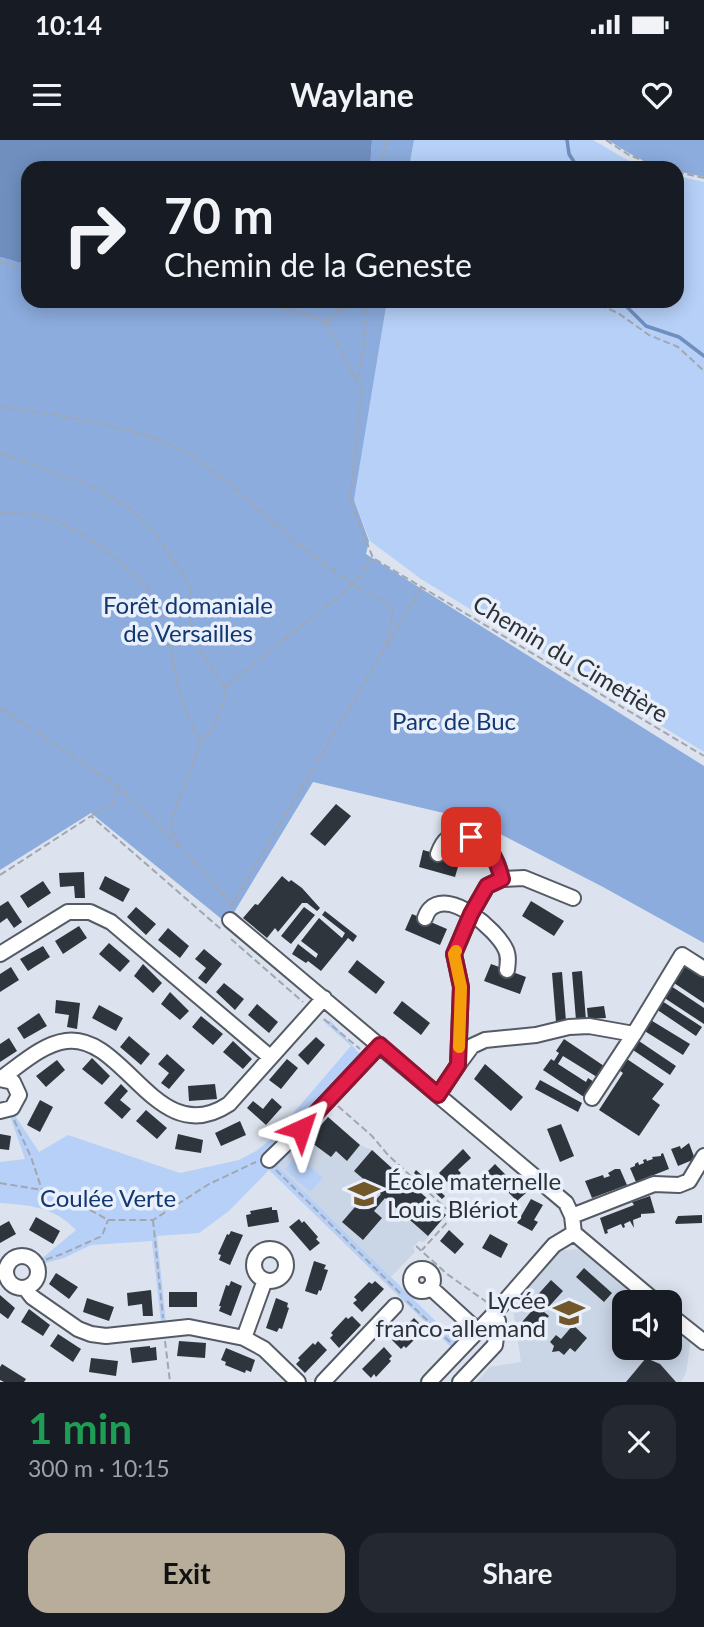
<!DOCTYPE html>
<html lang="en">
<head>
<meta charset="utf-8">
<style>
	body { margin:0; font-family:Lato,sans-serif; background:#242831; color:#f1f3f6; height:100vh; display:flex; flex-direction:column; font-size:26px; white-space:nowrap }
	* { box-sizing:border-box; margin:0 }
	p { font-size:23px; color:#9ea1a6 }
	.icon { flex:none; width:38px; height:38px; fill:none; stroke:currentColor; stroke-width:2; stroke-linecap:round; stroke-linejoin:round }
	.map { position:relative; height:1242px; overflow:hidden }
	.panel { display:flex; flex-direction:column; background:#171b24; flex:1 }
	.panel>* { flex:none }
	.hud { position:absolute; left:21px; top:21px; width:663px; height:147px; border-radius:21px; box-shadow:0 4px 18px #0003; background:#171b24; color:#f1f3f6; overflow:hidden }
	.controls { position:absolute; left:612px; top:1150px; display:grid; gap:14px }
	.controls a { display:grid; place-items:center; width:70px; height:70px; border-radius:14px; background:#171b24; box-shadow:0 4px 18px #0003; font-size:35px }
	.pin { position:absolute; display:grid; place-items:center; width:60px; height:60px; color:#fff; margin:-30px; border-radius:14px; box-shadow:0 4px 10px #0006 }
	.me { position:absolute; width:77px; margin:-38px; rotate:42deg; stroke-linejoin:round; filter:drop-shadow(0 0 5px #0008) }
	.turn { display:flex; align-items:center; gap:24px; height:147px; padding:0 28px; font-size:32px }
	.turn .icon { width:91px; height:91px; stroke-width:2.5 }
	.turn b { display:block; font-size:49px; line-height:60px }
	.round { display:grid; place-items:center; flex:none; width:74px; height:74px; border-radius:21px; background:#242831 }
	.overview { display:flex; align-items:center; justify-content:space-between; height:119px; padding:0 28px }
	h1 { font-size:42px; font-weight:700; line-height:52px; color:#1e9e55 }
	.primary-button { display:flex; gap:14px; margin-top:auto; padding:14px 28px }
	.primary-button a { flex:1; height:80px; border-radius:21px; background:#b7ad9a; color:#111; font-size:28px; font-weight:700; line-height:80px; text-align:center }
	.primary-button a+a { background:#242831; color:#f1f3f6 }
	.status { display:flex; justify-content:space-between; align-items:center; height:49px; padding:0 35px; background:#171b24; direction:ltr }
	.status svg { height:19px; fill:currentColor }
	header { display:flex; justify-content:space-between; align-items:center; height:91px; padding:0 28px; background:#171b24; font-size:32px; font-weight:700 }
	.map>svg:first-child { display:block }
	.built { fill:#cad5e6 }
	.green { fill:#b6d0f8 }
	.forest { fill:#8cacdd }
	.water { fill:#708fbf }
	.lines { fill:none; stroke-linecap:round; stroke-linejoin:round }
	.stream { stroke:#708fbf; stroke-width:3.5 }
	.building { fill:#2f353d }
	.minor-casing { stroke:#555b64; stroke-width:18 }
	.path { stroke:#a1a7b0; stroke-width:2; stroke-dasharray:7 3.5; stroke-linecap:butt }
	.minor { stroke:#fff; stroke-width:14 }
	.route-casing { stroke:#92132f; stroke-width:18 }
	.route { stroke:#e11d48; stroke-width:12 }
	.slow { stroke:#f59e0b; stroke-width:12 }
	.labels { text-anchor:middle; dominant-baseline:central; stroke-width:7; stroke-linejoin:round; paint-order:stroke }
	.park-label { font-size:24px; fill:#123873; stroke:#eaf0fb }
	.street-label { font-size:24px; fill:#2e3135; stroke:#eaf0fb }
	.poi-label { font-size:24px; fill:#2e3135; stroke:#eaf0fb; text-anchor:start }
</style>
</head>
<body>
<div class="status"><b>10:14</b><svg viewBox="0 0 49 12"><path d="M0 12V9h3v3zM5 12V6h3v6zM10 12V3h3v9zM15 12V0h3v12zM26 1h20v11H26zM47 4h2v5h-2z"/></svg></div>
<header><svg class="icon" aria-label="menu" viewBox="0 0 24 24"><path d="M4 6h16M4 12h16M4 18h16"/></svg>Waylane<svg class="icon" aria-label="heart" viewBox="0 0 24 24"><path d="M12 20l-8-8c-3-5 5-10 8-4 3-6 11-1 8 4z"/></svg></header>
<div class="map">
<svg width="704" height="1242" viewBox="0 0 704 1242">
	<rect width="100%" height="100%" fill="#dce3ee"/>
	<path class="built" d="M325 974 360 1005 372 1010 394 1030 396 1028 397 1032 446 1075 424 1102 419 1101 413 1107 415 1112 391 1137 278 1026Z
		M579 1109 646 1162H625V1208H670V1182L691 1199 686 1233 681 1242H476L490 1227 521 1222 512 1163 558 1111Z"/>
	<path class="green" d="M414 0H593L641 28H409Z
		M677 36 704 42V612L421 439 370 401 354 360 387 161H677Z
		M321 879 328 882 330 880 358 912 377 919 278 1026 457 1202 452 1208 269 1030 229 1071 199 1093 157 1096 166 1182 161 1183 152 1101 91 1105 64 1118 42 1124 40 1120 76 1090C54 1067 30 1065 0 1063V1022L25 1019 10 976 14 974 39 1012 68 995 180 1033 239 1020 256 1011 271 999 351 906Z
		M297 1015 323 1038 310 1052 285 1029Z"/>
	<path class="forest" d="M372 0H414L409 28H370Z
		M608 0H704V37L677 31V28C650 28 630 14 608 0Z
		M0 117 28 125V161H387L354 360 369 401 366 414 704 626V803L603 747 473 680 313 642 233 774 224 781 91 673 0 730Z"/>
	<path class="water" d="M0 0H372L370 28H28V125L0 117Z"/>
	<g class="lines">
		<path class="stream" d="M567 0 569 14 578 28
			M609 161 626 166 646 186 679 197 704 216"/>
	</g>
	<path class="building" d="M336 664 351 676 325 706 310 694Z
		M423 710 460 720 455 737 419 727Z
		M84 732 85 758H75L74 746 60 747 59 733Z
		M105 736 130 749 123 762 99 749Z
		M282 736 289 742 291 740 302 748 320 768 317 771 307 763H302L278 792 275 788 267 798 243 778 255 764 258 765Z
		M43 741 51 753 28 768 20 756Z
		M8 761 22 782 14 788 7 778 0 783V766Z
		M531 761 564 781 554 796 522 776Z
		M136 767 156 784 146 795 127 777Z
		M304 767 315 775 291 804 281 796Z
		M325 771 357 796 353 802 348 798 321 831 308 821 306 823 292 814 298 804 316 818 318 814 301 801 319 778 342 798 345 793 322 775Z
		M412 774 447 789 440 805 405 790Z
		M79 786 87 798 63 814 55 801Z
		M168 788 189 806 180 818 158 800Z
		M109 803 130 821 120 832 99 814Z
		M43 806 50 817 28 831 20 819Z
		M204 809 222 824 206 844 198 838 206 828 195 819Z
		M357 820 385 842 376 854 348 832Z
		M143 824 162 843 153 853 134 836Z
		M491 824 526 837 520 854 484 841Z
		M685 826 704 838V863L674 843Z
		M11 827 19 840 0 852V834Z
		M582 831 586 880H576L572 832Z
		M562 832 566 881 556 882 552 833Z
		M224 843 244 859 235 870 216 852Z
		M671 846 704 868V884L663 857Z
		M170 852 189 871 180 880 161 864Z
		M56 860 80 863 77 889 67 887 69 875 55 873Z
		M402 861 430 883 421 895 393 873Z
		M662 861 702 887 696 896 656 869Z
		M257 864 278 882 269 893 248 875Z
		M99 865 123 878 116 891 92 878Z
		M604 866 606 878 588 879 587 868Z
		M39 873 47 886 24 899 17 888Z
		M201 876 223 894 213 905 192 887Z
		M649 879 690 904 683 915 643 890Z
		M129 896 150 914 141 925 120 907Z
		M316 897 325 905 308 925 298 915Z
		M9 898 17 911 0 922V904Z
		M564 899 604 926 597 937 563 916 558 924 586 942 588 938 594 942 584 957 543 930 551 919 554 921 559 913 556 911Z
		M636 899 676 926 670 935 630 908Z
		M233 901 252 919 243 929 223 912Z
		M167 914 185 930 169 949 161 943 169 933 158 924Z
		M624 917 664 944 652 959 660 965 639 996 599 970 623 933 616 928Z
		M92 918 110 936 102 945 82 929Z
		M287 919 298 928 281 949 269 940Z
		M57 920 65 930 46 947 36 936Z
		M485 924 523 957 511 971 474 939Z
		M540 940 582 963 578 972 535 949Z
		M121 944 128 951 120 960 131 969 122 979 104 963Z
		M215 944 217 959 189 961 188 946Z
		M272 958 282 967 266 985 247 968 253 961 263 969Z
		M40 960 53 967 40 992 27 985Z
		M146 970 167 988 157 999 136 981Z
		M328 977 360 1005 347 1021 336 1011 331 1017 308 1000Z
		M240 981 246 995 221 1006 215 993Z
		M561 984 574 1016 560 1022 547 989Z
		M0 994 11 996 9 1010 0 1009Z
		M178 994 203 1000 201 1013 175 1009Z
		M689 1003 695 1019 678 1026 671 1009 680 1006 681 1009Z
		M463 1009 471 1018 458 1030 461 1033 457 1037 454 1035 447 1042 439 1033Z
		M372 1010 394 1030 396 1028 398 1030 397 1032 446 1075 428 1096 385 1058 374 1071 382 1078 363 1100 342 1082 361 1060 369 1067 381 1054 354 1031Z
		M663 1013 669 1029 636 1042 630 1028 635 1026V1024L638 1022 639 1025 644 1023 643 1020 646 1019 647 1021 653 1019 652 1017 661 1016V1014Z
		M495 1024 506 1035 494 1048 482 1037Z
		M615 1029H620L627 1045 592 1058 585 1041 603 1035 604 1038 610 1036 608 1033Z
		M416 1030 445 1056 442 1059 414 1033Z
		M513 1040 526 1053 517 1061 505 1049Z
		M650 1056 655 1073 641 1074V1077L633 1080 634 1088 630 1081 624 1084 625 1087 623 1088 621 1084 607 1090 608 1093 605 1094 600 1078 634 1065 632 1062Z
		M531 1059 543 1065 534 1080 538 1082 532 1091 517 1083Z
		M272 1067V1070H277L279 1082 248 1087 246 1075 251 1074 250 1071Z
		M702 1075V1083L676 1084 675 1082 678 1076Z
		M36 1077 60 1091 53 1104 29 1090Z
		M299 1079 302 1083 304 1081 318 1097 316 1099 320 1103 310 1111 289 1087Z
		M9 1081 16 1094 0 1103V1086Z
		M449 1090 464 1104 455 1114 440 1101Z
		M231 1091 243 1095 230 1125 219 1120 221 1115 218 1114 227 1094 229 1095Z
		M490 1094 508 1104 501 1118 482 1108Z
		M314 1121 326 1125 324 1129 328 1130 321 1151 319 1150 317 1155 305 1151Z
		M584 1128 612 1153 604 1162 576 1137Z
		M56 1133 78 1147 69 1159 49 1144Z
		M551 1140 563 1151 544 1172 549 1176 533 1193 522 1182 537 1165 533 1160Z
		M231 1141 242 1146 231 1176 219 1171 221 1166H219L226 1145 229 1146Z
		M375 1141 384 1149 362 1172 353 1163 357 1160 354 1157 369 1142 372 1144Z
		M151 1150 153 1176H143L142 1164 128 1166 127 1153Z
		M169 1152H197V1167H169Z
		M0 1155 15 1168 8 1179 0 1173Z
		M87 1158 114 1167 109 1181 83 1172Z
		M276 1158 288 1163 287 1167 289 1168 282 1189 279 1188 277 1192 266 1188Z
		M29 1169 50 1185 43 1196 21 1182Z
		M352 1176 361 1185 339 1208 330 1198 333 1195 331 1193 346 1177 348 1179Z
		M414 1178 423 1187 420 1190 422 1192 406 1208 404 1206 401 1209 392 1200Z
		M573 1185 587 1198 575 1212 570 1208 564 1215 559 1211 552 1212 554 1206 550 1202 556 1195 561 1199Z
		M58 1194 81 1209 73 1222 50 1206Z
		M179 1201 206 1203 205 1218 177 1216Z
		M318 1201 327 1210 305 1233 296 1224 300 1220 298 1218 313 1203 315 1205Z
		M150 1206V1208L156 1207 157 1220 132 1223 130 1208Z
		M384 1207 392 1216 389 1219 391 1221 376 1237 374 1234 371 1238 362 1229Z
		M226 1208 255 1220 251 1232 246 1230 245 1233 225 1225 226 1222 221 1220Z
		M91 1218 118 1221 116 1236 89 1232Z
		M646 1218 660 1224 676 1242H626Z
		M2 1224 26 1239 24 1242H4L0 1240V1227Z"/>
	<g class="lines">
		<defs>
			<path id="minor" d="M438 714C440 709 442 703 447 699 458 690 479 698 488 708 496 717 499 728 502 739
				M425 778C426 775 428 771 430 769 451 749 496 790 505 808 509 815 508 822 507 830
				M230 780 566 1063 572 1076 574 1093
				M0 814 68 772H90L111 782 270 917
				M458 925 472 906 485 900 536 895 569 887 589 886 634 894 682 815 704 829
				M0 939C19 926 42 904 66 901 125 893 157 1012 229 964L324 858
				M0 939 13 942 19 955 12 968 0 971
				M438 955 458 925 461 847 454 814 471 774 487 746 502 739 524 738 573 758
				M592 958 634 894
				M269 1020 301 989 380 905
				M572 1076 654 1044 679 1045 689 1041 704 1016
				M574 1093 656 1162
				M254 1125a16 16 0 1 1 32 0a16 16 0 1 1-32 0Z
				M6 1132a16 16 0 1 1 32 0a16 16 0 1 1-32 0Z
				M411 1140a11 11 0 1 1 22 0a11 11 0 1 1-22 0Z
				M430 1147 478 1191
				M25 1148 32 1157 78 1189 91 1194 106 1196 189 1187 244 1198 264 1209 298 1242
				M670 1175 704 1202
				M244 1198 265 1140
				M323 1242 395 1166
				M429 1242 492 1176 554 1105 574 1093
				M460 1242 495 1205 498 1181 492 1176"/>
		</defs>
		<use href="#minor" class="minor-casing"/>
		<path class="path" d="M606 0 629 15 662 28
			M381 28 386 0
			M677 32 704 38
			M0 122 28 132
			M124 161C171 167 219 158 267 165 287 167 306 175 325 182
			M590 161 618 173 649 195 678 207 704 231
			M338 170 342 161
			M327 181 338 171 366 161 365 197 357 242
			M326 182 362 252 350 360 373 418 704 616
			M0 267C51 273 148 288 190 315 232 341 266 379 305 409 325 424 345 440 366 452 376 458 385 459 393 468V473L386 506
			M0 313 97 348 132 370 153 391 184 435 190 448V480L196 504 226 550 217 582 202 602
			M0 372C18 373 36 373 53 380 84 391 143 434 157 464 172 495 172 531 183 563 187 577 195 590 201 602L172 678 171 689 184 712
			M226 546 354 444 372 420
			M0 568 119 647 178 707
			M92 675 111 665 118 649
			M185 713 231 763
			M0 735 91 676 222 790
			M230 768 421 448
			M231 799 303 862
			M324 879 360 909
			M338 966 372 996 388 1015 451 1073 452 1077 422 1110
			M14 980 31 1017 42 1050
			M276 1030 401 1154
			M0 1043 42 1050 76 1062 108 1080H153L209 1044 256 1022
			M153 1080 163 1178
			M416 1106 447 1134 488 1163
			M36 1123 62 1114 102 1096 108 1080
			M407 1161 451 1203
			M165 1201 170 1242"/>
		<use href="#minor" class="minor"/>
	</g>
	<g class="lines">
		<defs>
			<path id="route" d="M301 989 380 905 438 955 458 925 461 847 454 814 471 774 487 746 502 739C496 717 491 709 471 697"/>
		</defs>
		<use href="#route" class="route-casing"/>
		<use href="#route" class="route"/>
		<path class="slow" d="M456 811 454 814 461 847 459 907"/>
	</g>
	<defs>
		<symbol id="school-bare" viewBox="-9 -9 18 18"><path d="M0-5L7-2L0 1L-7-2ZM-4 1L0 2.5L4 1V4Q0 6-4 4Z" fill="#715729" stroke="#eaf0fb" stroke-width="2.5" paint-order="stroke"/></symbol>
	</defs>
	<g fill-rule="evenodd">
		<use href="#school-bare" x="342" y="1032" width="44" height="44"/>
		<use href="#school-bare" x="547" y="1151" width="44" height="44"/>
	</g>
	<g class="labels">
		<g class="park-label">
			<text x="188" y="464">Forêt domaniale<tspan x="188" dy="28">de Versailles</tspan></text>
			<text x="454" y="580">Parc de Buc</text>
			<text x="108" y="1057">Coulée Verte</text>
		</g>
		<g class="street-label">
			<text transform="translate(571 518) rotate(31)">Chemin du Cimetière</text>
		</g>
		<g class="poi-label">
			<text x="387" y="1040">École maternelle<tspan x="387" dy="28">Louis Blériot</tspan></text>
			<text x="546" y="1159" text-anchor="end">Lycée<tspan x="546" dy="28">franco-allemand</tspan></text>
		</g>
	</g>
</svg>
<div class="controls">
<a><svg class="icon" aria-label="sound" viewBox="0 0 24 24"><path d="M4 9h4l5-4v14l-5-4H4zM17 9q2 3 0 6"/></svg></a>
</div>
<div class="pin" style="left:471px;top:697px;background:#d93025"><svg class="icon" aria-label="arrive" viewBox="0 0 24 24"><path d="M6 21V4h12l-3 4 3 4H6"/></svg></div>
<svg class="me" style="left:301px;top:989px" viewBox="-20 -20 40 40"><path d="M0-17L14 15 0 8-14 15z" fill="#e11d48" stroke="#fff" stroke-width="4"/></svg>
<div class="hud">
<div class="turn"><svg class="icon" aria-label="right" viewBox="0 0 24 24"><path d="M7 20v-9h11M14 6l5 5-5 5"/></svg><div><b>70 m</b>Chemin de la Geneste</div></div>
</div>
</div>
<section class="panel">
<div class="overview"><div><h1>1 min</h1><p>300 m · 10:15</p></div><a class="round"><svg class="icon" aria-label="close" viewBox="0 0 24 24"><path d="M6 6l12 12M18 6L6 18"/></svg></a></div>
<div class="primary-button"><a>Exit</a><a>Share</a></div>
</section>
</body>
</html>
